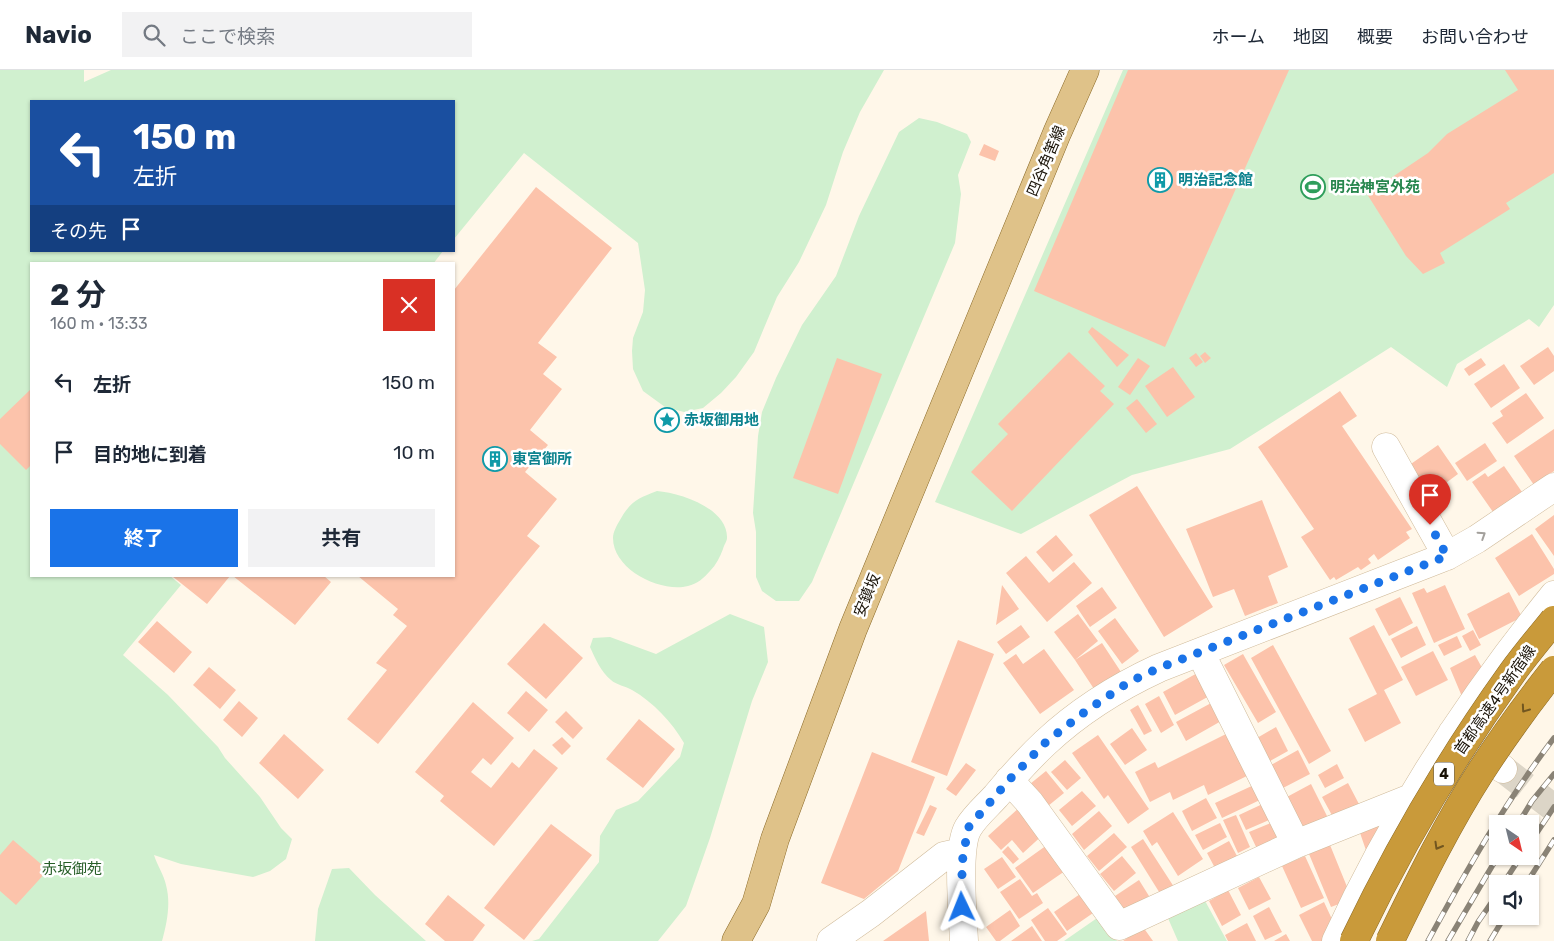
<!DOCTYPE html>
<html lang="ja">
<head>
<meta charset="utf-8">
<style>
	body { margin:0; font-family:Rubik,"Noto Sans JP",sans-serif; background:#f2f2f3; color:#1f2937; height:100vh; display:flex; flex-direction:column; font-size:19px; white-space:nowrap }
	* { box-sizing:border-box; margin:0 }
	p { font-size:16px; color:#747a83 }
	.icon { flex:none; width:28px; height:28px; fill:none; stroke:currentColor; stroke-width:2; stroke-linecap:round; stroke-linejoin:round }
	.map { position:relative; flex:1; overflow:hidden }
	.panel { position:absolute; left:30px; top:192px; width:425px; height:315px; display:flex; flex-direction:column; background:#fff; border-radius:0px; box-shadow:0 1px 4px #0004 }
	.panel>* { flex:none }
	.guide { position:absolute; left:30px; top:30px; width:425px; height:152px; border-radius:0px; box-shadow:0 1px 4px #0004; background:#1a4fa0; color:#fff; overflow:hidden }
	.needle { width:32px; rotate:145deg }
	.fabs { position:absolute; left:1489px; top:745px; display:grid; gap:10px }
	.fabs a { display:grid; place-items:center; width:50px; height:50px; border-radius:0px; background:#fff; box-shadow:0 1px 4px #0004; font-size:25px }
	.pin { position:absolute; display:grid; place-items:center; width:42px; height:42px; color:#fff; margin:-51px -21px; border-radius:50% 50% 50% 0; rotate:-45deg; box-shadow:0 0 5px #0007 }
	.pin .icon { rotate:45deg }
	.me { position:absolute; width:55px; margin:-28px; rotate:358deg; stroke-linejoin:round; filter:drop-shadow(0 0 4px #0008) }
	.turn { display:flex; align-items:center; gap:18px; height:105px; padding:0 20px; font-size:22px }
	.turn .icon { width:65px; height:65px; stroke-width:2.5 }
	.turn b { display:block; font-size:35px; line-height:42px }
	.then { display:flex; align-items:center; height:48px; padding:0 20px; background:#0003; gap:10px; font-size:19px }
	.round { display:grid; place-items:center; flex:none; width:52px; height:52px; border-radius:0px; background:#f2f2f3 }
	.head { display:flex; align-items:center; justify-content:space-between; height:85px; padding:0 20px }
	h1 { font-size:30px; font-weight:700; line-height:38px }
	.button { display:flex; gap:10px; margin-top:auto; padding:10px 20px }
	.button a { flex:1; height:58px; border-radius:0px; background:#1a73e8; color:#fff; font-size:20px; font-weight:700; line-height:58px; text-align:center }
	.button a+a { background:#f2f2f3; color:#1f2937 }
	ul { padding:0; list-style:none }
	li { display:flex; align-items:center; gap:15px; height:70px; padding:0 20px }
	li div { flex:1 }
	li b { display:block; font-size:19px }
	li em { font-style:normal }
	header { display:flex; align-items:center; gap:30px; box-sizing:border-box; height:70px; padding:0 25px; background:#fff; border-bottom:1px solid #e0e1e3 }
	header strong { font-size:24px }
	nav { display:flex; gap:28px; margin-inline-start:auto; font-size:18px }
	.search { width:350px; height:45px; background:#f2f2f3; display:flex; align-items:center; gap:12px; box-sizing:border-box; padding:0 18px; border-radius:0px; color:#747a83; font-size:19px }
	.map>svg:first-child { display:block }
	.green { fill:#d0f0cf }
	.building { fill:#fcc3ab }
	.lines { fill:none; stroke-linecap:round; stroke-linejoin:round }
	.minor-tunnel { stroke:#dcd5c7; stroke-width:28; stroke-dasharray:28 14; stroke-linecap:butt }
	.minor-casing { stroke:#d0bb9b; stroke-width:29 }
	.major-casing { stroke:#8b6a28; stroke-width:29 }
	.minor { stroke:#fff; stroke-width:28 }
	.major { stroke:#dfc289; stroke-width:28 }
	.rail-casing { stroke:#8a8376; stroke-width:5.5 }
	.rail { stroke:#fff; stroke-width:4; stroke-dasharray:11; stroke-linecap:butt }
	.highway-bridge-casing { stroke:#8b6a28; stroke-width:29; stroke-linecap:butt }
	.highway-bridge { stroke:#c99a3a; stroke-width:28 }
	.oneway { stroke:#a3a09c }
	.oneway2 { stroke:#715620 }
	.route { stroke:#1a73e8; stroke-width:9; stroke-dasharray:0 16.2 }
	.labels { text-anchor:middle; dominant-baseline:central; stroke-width:5; stroke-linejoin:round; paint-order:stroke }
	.shield { fill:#fff; stroke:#5e5951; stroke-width:1 }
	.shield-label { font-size:14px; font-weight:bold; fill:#191207 }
	.street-label { font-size:15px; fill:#191207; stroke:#fff }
	.culture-label { font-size:15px; font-weight:bold; fill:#0d838f; stroke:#fff; text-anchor:start }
	.leisure-label { font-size:15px; font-weight:bold; fill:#27864d; stroke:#fff; text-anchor:start }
	.park-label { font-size:15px; fill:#285f29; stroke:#fff }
</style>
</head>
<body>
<header>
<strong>Navio</strong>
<div class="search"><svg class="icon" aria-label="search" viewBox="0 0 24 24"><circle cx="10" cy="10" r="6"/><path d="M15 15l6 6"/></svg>ここで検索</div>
<nav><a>ホーム</a><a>地図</a><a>概要</a><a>お問い合わせ</a></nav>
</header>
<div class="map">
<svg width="1554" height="871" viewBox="0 0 1554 871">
	<rect width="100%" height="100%" fill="#fff7e9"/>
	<path class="green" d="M0 0H84V12L111 0H884L860 42 843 82 826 135 799 192 777 227 754 282 736 307 721 323 703 338 684 342 665 337 643 321 633 299 632 281 633 268 643 242 645 220 638 173 524 83 454 169V31H31V181H443L433 194H31V506H170L181 515 123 585 168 625 218 677 225 688 260 727 281 758 292 769 286 789 270 801 253 807 181 794 154 785C157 795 164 805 166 815 171 833 167 853 162 871H0Z
		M1123 0H1554V235L1539 257 1529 249 1457 294 1447 317 1391 277 1230 379 1132 405 1021 464 935 432Z
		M919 48 937 52 967 64 971 72 958 105 961 124 955 173 812 512 799 531H776L762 521 756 507V462L753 443 758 366 762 342 776 308 802 255 836 206 859 146 899 62Z
		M657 421C680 423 728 438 727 468 727 471 724 475 723 479 720 487 716 495 710 501 704 508 697 514 688 516 661 523 613 500 613 468 613 462 617 455 620 450 630 432 638 428 657 421Z
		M730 544 764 557 768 592 752 631 710 768 686 836 658 871H532L539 869 599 792 600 766 616 740 638 731 680 687 684 673C672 652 653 632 632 620 626 616 616 615 611 610 601 602 595 588 590 577L593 568 610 567 656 584Z
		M349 798 375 825 426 871H315L318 839 332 799Z
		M1204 829 1227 871H1178L1167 846Z
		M1100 846 1117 871H1064Z"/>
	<path class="building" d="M1128 0H1289L1165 277 1034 221Z
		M1505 0H1554V103L1506 133 1510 139 1440 183 1445 193 1423 204 1406 186 1367 124 1428 83 1447 64 1518 20Z
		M984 74 999 81 995 91 979 85Z
		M536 117 612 178 538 273 557 287 543 304 562 319 530 360 548 375 525 402 557 429 527 466 540 476 378 674 347 649 387 600 376 593 407 556 393 545 398 539 358 506H454V220Z
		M1092 257 1129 285 1117 297 1088 262Z
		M1548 277 1554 286V301L1534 315 1520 296Z
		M1069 282 1105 316 1100 321 1114 334 1012 441 971 402 1008 364 998 354Z
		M1205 282 1211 288 1205 293 1200 286Z
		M1196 283 1203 292 1196 297 1189 288Z
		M837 288 882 304 838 424 793 408Z
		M1138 288 1150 296 1130 325 1118 317Z
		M1481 288 1486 295 1469 306 1464 299Z
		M1504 294 1520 318 1491 338 1474 314Z
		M1173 297 1195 327 1167 347 1145 316Z
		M31 319V395L26 400 0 374V349Z
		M1340 321 1357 346 1342 356 1412 459 1406 462 1410 468 1378 490 1374 484 1368 489 1371 493 1361 500 1358 497 1336 510 1334 507 1330 510 1301 467 1314 459 1258 377Z
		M1526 323 1544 348 1507 374 1492 353 1503 346 1500 341Z
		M1137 329 1157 354 1146 363 1126 338Z
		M1554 359V401L1534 415 1514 386Z
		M1485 373 1497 391 1467 411 1455 393Z
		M1438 375 1458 404 1435 421 1429 413 1423 417 1408 396Z
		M1504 396 1522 422 1493 442 1472 412 1485 403 1488 407Z
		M1137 416 1213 537 1164 567 1089 445Z
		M1262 430 1288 497 1268 506 1278 533 1245 546 1234 519 1213 527 1186 459Z
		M1554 445V486L1535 459Z
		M1532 464 1554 499V504L1519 526 1495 488Z
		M1056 465 1073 485 1053 502 1036 482Z
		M1026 486 1049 513 1074 492 1092 513 1047 552 1006 503Z
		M172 506H230L207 534Z
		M233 506H324L331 512 295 555Z
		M1002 515 1019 539 996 555Z
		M1445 515 1465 559 1434 573 1412 523 1424 518 1427 523Z
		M1102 517 1117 538 1090 557 1076 536Z
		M1509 522 1522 547 1479 569 1467 544Z
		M1400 527 1413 553 1389 566 1375 539Z
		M1078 544 1098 571 1075 590 1054 562Z
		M1115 548 1139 581 1122 594 1098 561Z
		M157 551 192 582 174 603 138 572Z
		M544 553 583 588 546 629 507 594Z
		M1021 555 1030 567 1006 584 997 572Z
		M1374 555 1403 610 1384 620 1401 653 1365 672 1348 639 1377 624 1349 568Z
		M1417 556 1426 575 1401 588 1391 569Z
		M1473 560 1481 575 1470 581 1462 566Z
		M1457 566 1462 577 1444 586 1438 575Z
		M958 570 994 584 947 706 911 692Z
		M1102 573 1121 602 1094 619 1075 590Z
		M1273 575 1331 681 1309 694 1251 588Z
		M1044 579 1074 620 1040 644 1003 593 1016 584 1023 594Z
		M1433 581 1448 610 1416 626 1401 597Z
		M1243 584 1276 642 1258 653 1224 595Z
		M1475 585 1486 605 1463 629 1450 598Z
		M209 597 236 620 220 639 193 615Z
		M1201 601 1213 624 1175 645 1163 622Z
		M526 621 548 640 529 662 507 643Z
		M1159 626 1174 655 1161 663 1145 634Z
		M239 631 258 648 242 667 223 650Z
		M473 632 514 668 491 695 483 688 471 702 491 718 512 692 519 698 534 679 558 698 494 776 440 731 444 726 415 702Z
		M1213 632 1223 650 1186 671 1176 652Z
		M1138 635 1152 661 1144 665 1130 640Z
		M566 641 583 658 573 669 555 652Z
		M639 649 675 679 643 718 606 689Z
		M1276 657 1288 681 1270 691 1257 668Z
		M1132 658 1147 680 1125 695 1110 674Z
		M1230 662 1251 704 1208 725 1204 715 1173 730 1170 722 1150 732 1135 702 1155 692 1158 698Z
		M284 664 324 700 298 729 259 693Z
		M1098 665 1149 739 1128 754 1108 725 1104 729 1072 683Z
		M562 667 571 676 562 685 552 675Z
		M1298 680 1310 704 1283 718 1271 695Z
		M872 682 935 707 898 801 864 829 821 813Z
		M1065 690 1081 708 1067 720 1051 702Z
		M966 693 976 700 956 726 946 719Z
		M1337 694 1344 708 1325 718 1318 705Z
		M1046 701 1064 723 1048 736 1030 714Z
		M1348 713 1360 736 1334 749 1322 727Z
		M1256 714 1262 729 1222 748 1215 733Z
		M1311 714 1329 750 1304 764 1285 728Z
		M1082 721 1096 736 1072 756 1059 740Z
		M1206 728 1217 748 1192 761 1182 741Z
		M1269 731 1276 747 1246 760 1239 745Z
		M930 735 937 738 924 766 916 763Z
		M1022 735 1046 762 1023 783 1012 770 1001 780 988 766Z
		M1099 741 1112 756 1084 780 1072 764Z
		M1173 742 1203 789 1178 806 1157 772 1152 776 1143 761Z
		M1236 745 1250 777 1238 783 1223 750Z
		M1390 749 1369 789 1359 760Z
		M1278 750 1286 768 1258 781 1249 762Z
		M1220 753 1227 767 1203 780 1195 765Z
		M551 754 592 785 524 870 484 838Z
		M1114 763 1127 777 1099 801 1087 786Z
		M1143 769 1174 817 1161 825 1131 777Z
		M13 770 48 800 16 835 0 821V785Z
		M1229 771 1237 786 1215 798 1207 783Z
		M1047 775 1065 801 1033 823 1015 798Z
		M1330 775 1352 829 1331 837 1309 784Z
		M1008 776 1019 789 1013 794 1002 782Z
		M1122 786 1136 803 1114 821 1100 804Z
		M1305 786 1324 828 1301 838 1282 796Z
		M1002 787 1016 807 998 819 984 799Z
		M1259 807 1271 829 1249 840 1238 818Z
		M1020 809 1032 826 1037 823 1043 833 1019 849 1000 822Z
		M1139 810 1149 826 1124 841 1115 826Z
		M1228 820 1241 845 1222 856 1209 831Z
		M1083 822 1096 841 1067 861 1054 842Z
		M448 825 485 855 473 871H445L425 854Z
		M1324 832 1337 860 1329 871H1312L1299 845Z
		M1269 837 1282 862 1265 870 1253 846Z
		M1048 838 1067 864 1057 871H1045L1031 850Z
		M1010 840 1020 856 1000 871H996L986 857Z
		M926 841 929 871H883Z
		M1247 853 1256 871H1228L1225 865Z
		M1032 856 1042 871H1011Z
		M1143 857 1153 871H1123Z
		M1286 864 1290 871H1274Z"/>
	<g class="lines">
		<path class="minor-tunnel" d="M1503 699 1554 738"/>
		<defs>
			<path id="minor" d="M1386 377 1447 486
				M1200 582 1296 774
				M1452 663 1503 699
				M1009 710 1030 733 1119 856 1296 774 1411 728
				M831 871 871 843 944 786 962 782
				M964 871C963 845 956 779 968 758 975 746 987 736 996 726 1011 708 1027 690 1045 673 1078 642 1118 617 1159 598L1447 486 1477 469 1554 417
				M1336 871C1393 747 1468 631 1554 525"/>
			<path id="major" d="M736 871 756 834 775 769 853 559 1057 63 1085 0"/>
		</defs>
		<use href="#minor" class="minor-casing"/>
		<use href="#major" class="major-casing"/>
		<use href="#minor" class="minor"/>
		<use href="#major" class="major"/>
		<defs>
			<path id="rail" d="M1518 754 1532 731 1554 704
				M1530 773 1554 737
				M1503 814 1521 786
				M1526 814 1554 770
				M1428 871C1466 801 1506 731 1554 668
				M1448 871 1498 786
				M1468 871 1478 852 1498 823
				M1490 871 1505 846"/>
		</defs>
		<use href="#rail" class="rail-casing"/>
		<use href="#rail" class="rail"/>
		<defs>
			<path id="highway-bridge" d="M1354 871C1399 777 1451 688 1512 603 1525 585 1540 567 1554 550
				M1390 871C1418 814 1446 756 1480 703 1503 667 1528 633 1554 600"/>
		</defs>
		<use href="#highway-bridge" class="highway-bridge-casing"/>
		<use href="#highway-bridge" class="highway-bridge"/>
	</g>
	<defs><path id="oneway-chevron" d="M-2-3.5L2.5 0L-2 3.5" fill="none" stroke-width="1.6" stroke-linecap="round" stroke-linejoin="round" transform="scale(1.25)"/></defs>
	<use class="oneway" href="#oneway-chevron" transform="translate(1482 465) rotate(-33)"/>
	<g class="oneway2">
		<use href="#oneway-chevron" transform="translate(1525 639) rotate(125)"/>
		<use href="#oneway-chevron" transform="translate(1438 776) rotate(120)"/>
	</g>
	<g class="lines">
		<path class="route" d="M962 837V793L968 758 1009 710 1046 672 1086 641 1129 612 1159 598 1447 486 1430 455"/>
	</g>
	<defs>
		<symbol id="building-ring" viewBox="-11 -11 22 22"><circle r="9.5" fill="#fff" stroke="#0f9aa8" stroke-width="1.5"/><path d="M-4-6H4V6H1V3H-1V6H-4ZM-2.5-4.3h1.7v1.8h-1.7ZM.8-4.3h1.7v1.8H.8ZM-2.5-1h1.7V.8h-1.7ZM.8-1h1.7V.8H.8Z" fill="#0f9aa8"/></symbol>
		<symbol id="stadium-ring" viewBox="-11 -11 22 22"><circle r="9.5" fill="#fff" stroke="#2e9e5b" stroke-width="1.5"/><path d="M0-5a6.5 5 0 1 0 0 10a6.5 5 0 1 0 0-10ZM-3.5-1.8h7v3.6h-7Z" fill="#2e9e5b"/></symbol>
		<symbol id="sight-ring" viewBox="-11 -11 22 22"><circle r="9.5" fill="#fff" stroke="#0f9aa8" stroke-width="1.5"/><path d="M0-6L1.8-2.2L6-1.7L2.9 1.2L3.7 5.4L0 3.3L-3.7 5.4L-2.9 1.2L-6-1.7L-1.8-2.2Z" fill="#0f9aa8"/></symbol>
	</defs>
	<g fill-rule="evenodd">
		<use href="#building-ring" x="1146" y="96" width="28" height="28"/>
		<use href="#stadium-ring" x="1299" y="103" width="28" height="28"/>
		<use href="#sight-ring" x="653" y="336" width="28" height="28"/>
		<use href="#building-ring" x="481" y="375" width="28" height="28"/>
	</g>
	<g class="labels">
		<rect class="shield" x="1434" y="692.5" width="20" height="23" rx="4"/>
		<g class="shield-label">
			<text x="1444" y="704">4</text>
		</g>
		<g class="street-label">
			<text transform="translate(1046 91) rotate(-67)">四谷角筈線</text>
			<text transform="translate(867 525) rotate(-68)">安鎮坂</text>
			<text transform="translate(1495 630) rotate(-55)">首都高速4号新宿線</text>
		</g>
		<g class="culture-label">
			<text x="1178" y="110">明治記念館</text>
			<text x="684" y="350">赤坂御用地</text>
			<text x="512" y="389">東宮御所</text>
		</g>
		<g class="leisure-label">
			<text x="1330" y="117">明治神宮外苑</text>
		</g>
		<g class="park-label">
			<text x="72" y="799">赤坂御苑</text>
		</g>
	</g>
</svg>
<div class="fabs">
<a><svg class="needle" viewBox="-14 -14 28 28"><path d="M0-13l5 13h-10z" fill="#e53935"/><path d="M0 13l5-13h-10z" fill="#747a83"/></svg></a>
<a><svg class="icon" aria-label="sound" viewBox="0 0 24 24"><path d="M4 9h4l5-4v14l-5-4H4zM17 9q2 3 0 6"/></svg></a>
</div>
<div class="pin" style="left:1430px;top:455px;background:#d93025"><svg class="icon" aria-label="arrive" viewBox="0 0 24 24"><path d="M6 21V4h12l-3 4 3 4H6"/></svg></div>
<svg class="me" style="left:962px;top:837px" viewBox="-20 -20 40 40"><path d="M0-17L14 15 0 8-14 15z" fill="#1a73e8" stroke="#fff" stroke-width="4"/></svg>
<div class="guide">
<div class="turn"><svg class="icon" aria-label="left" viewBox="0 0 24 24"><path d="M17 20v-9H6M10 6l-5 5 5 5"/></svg><div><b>150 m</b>左折</div></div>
<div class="then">その先<svg class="icon" aria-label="arrive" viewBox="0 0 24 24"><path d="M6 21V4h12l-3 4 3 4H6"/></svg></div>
</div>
<section class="panel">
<div class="head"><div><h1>2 分</h1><p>160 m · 13:33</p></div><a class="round" style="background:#d93025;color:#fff"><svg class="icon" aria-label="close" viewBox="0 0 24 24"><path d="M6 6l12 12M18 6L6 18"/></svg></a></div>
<ul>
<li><svg class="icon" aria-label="left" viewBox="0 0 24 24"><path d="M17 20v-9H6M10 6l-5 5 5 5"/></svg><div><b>左折</b></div><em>150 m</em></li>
<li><svg class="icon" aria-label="arrive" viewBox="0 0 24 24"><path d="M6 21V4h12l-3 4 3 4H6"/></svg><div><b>目的地に到着</b></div><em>10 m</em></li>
</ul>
<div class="button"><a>終了</a><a>共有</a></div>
</section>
</div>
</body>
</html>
